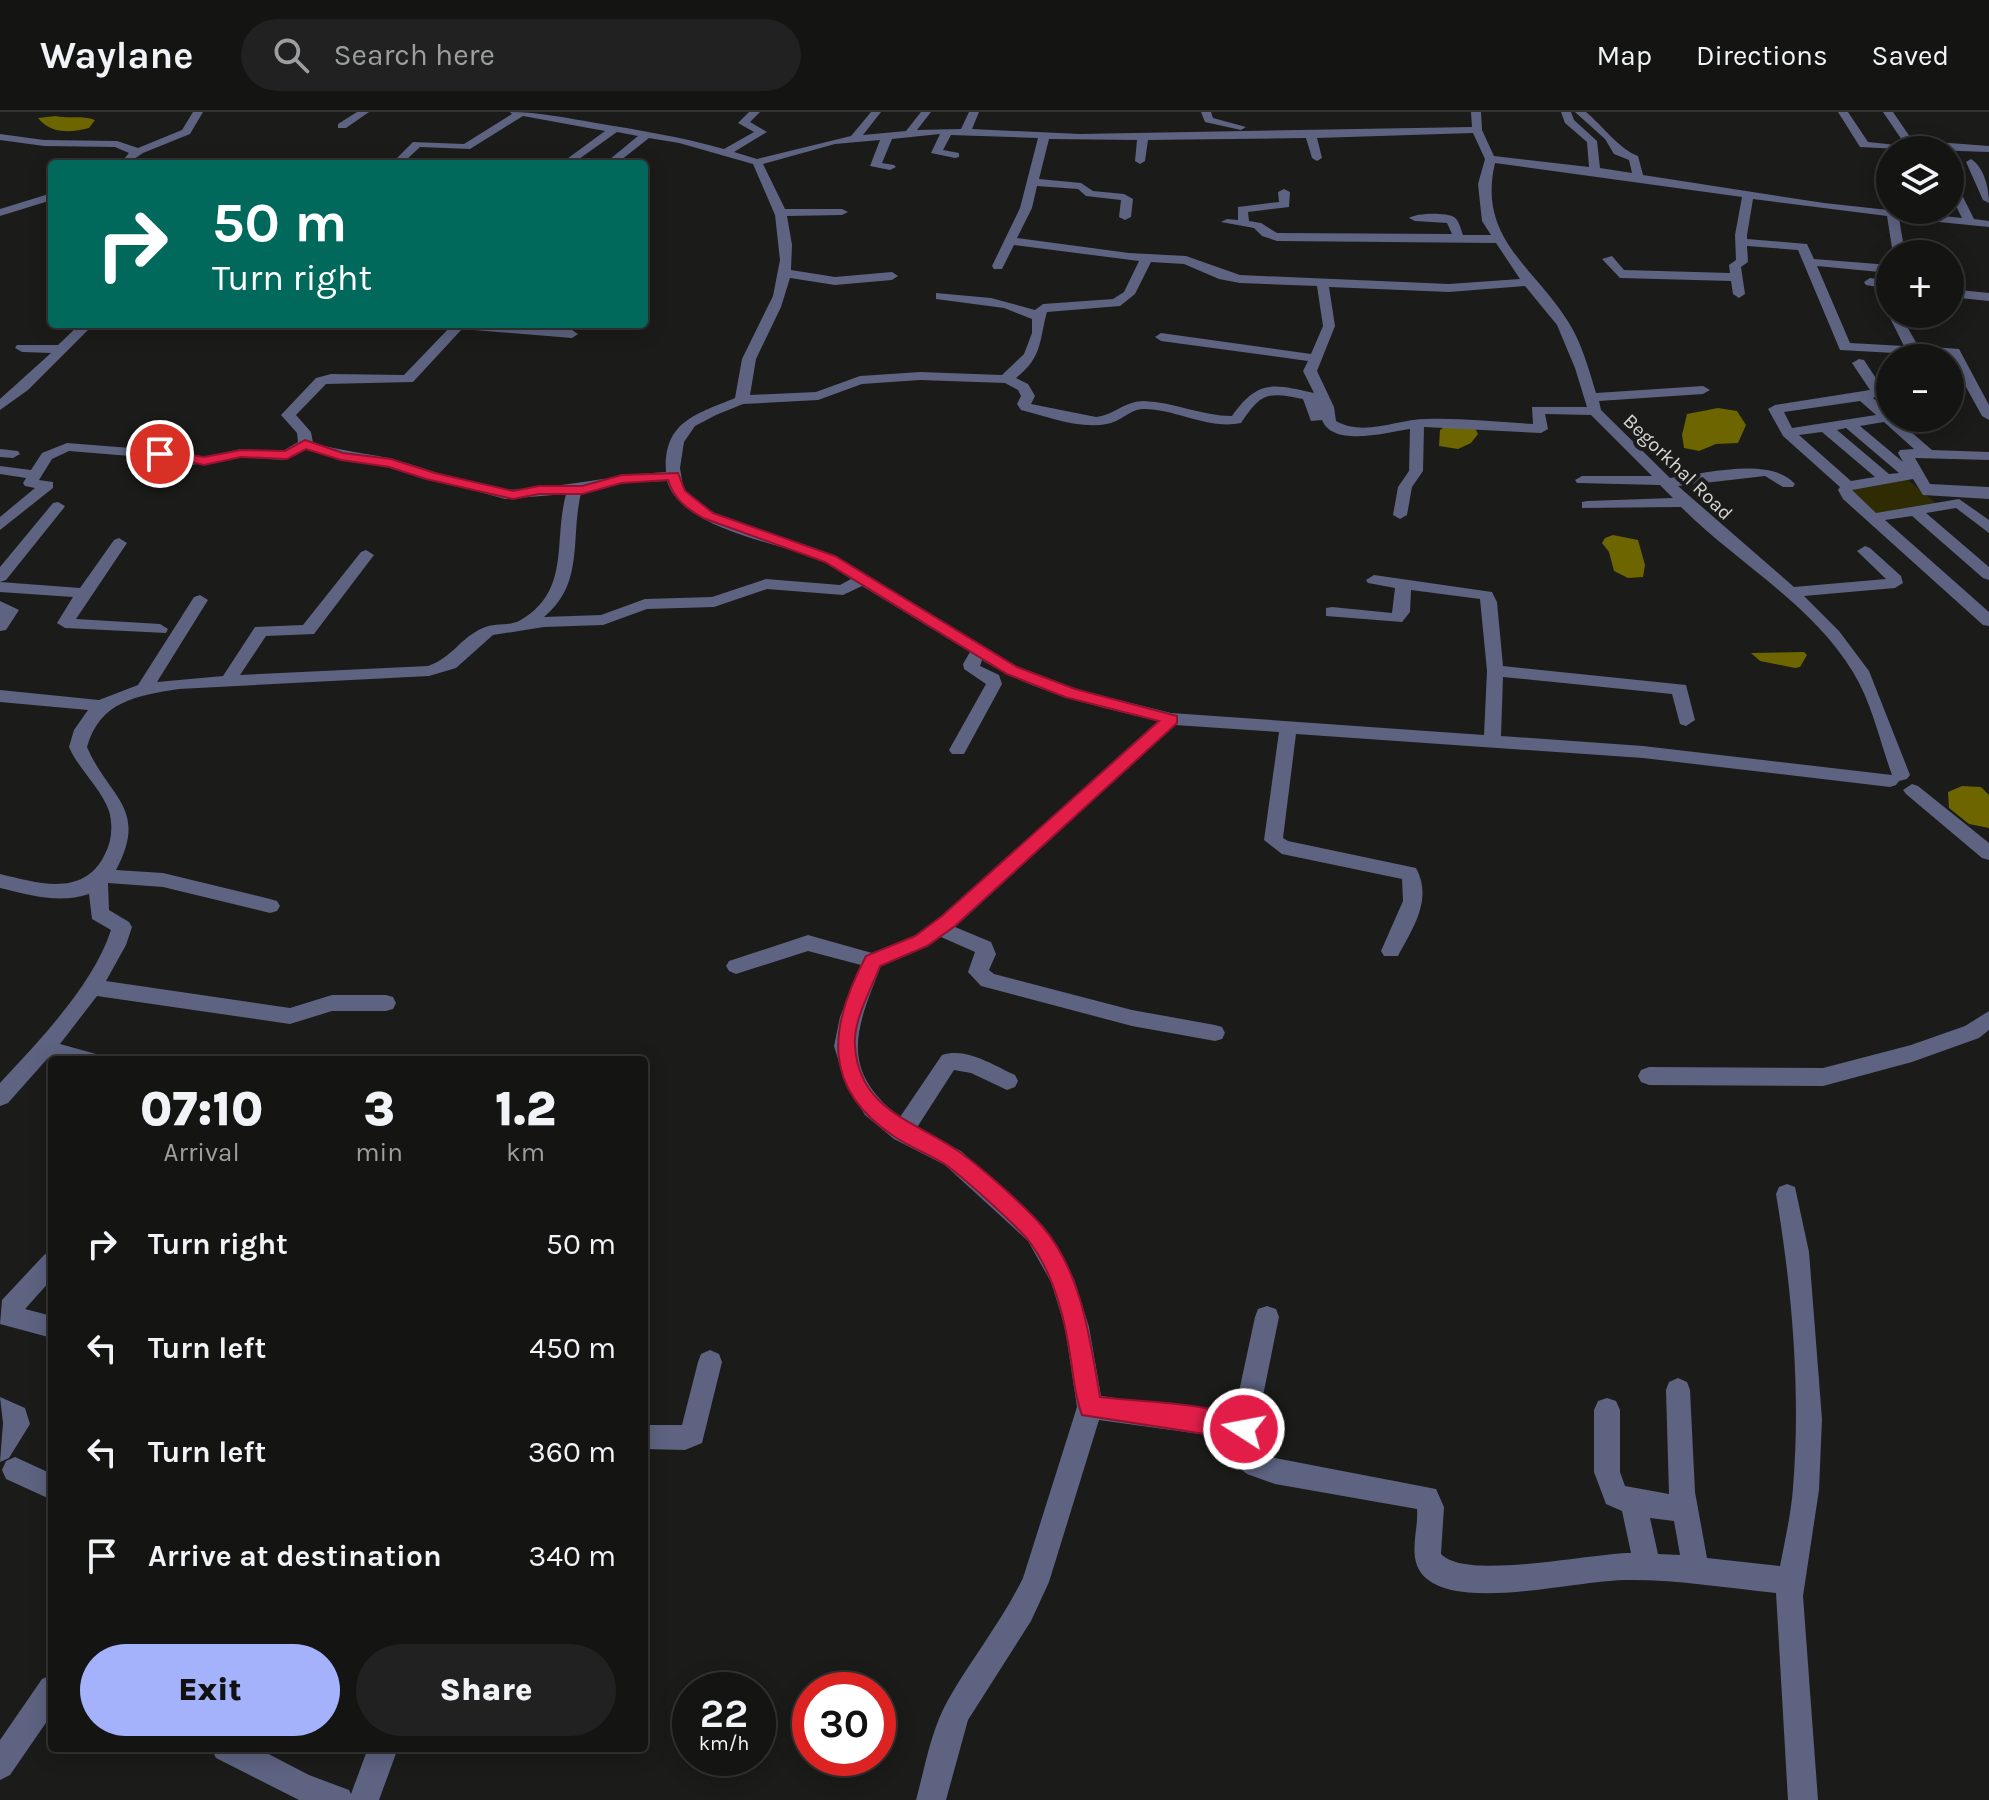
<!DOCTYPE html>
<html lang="en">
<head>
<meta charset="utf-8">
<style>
	body { margin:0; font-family:Karla,sans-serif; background:#212121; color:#f1f3f6; height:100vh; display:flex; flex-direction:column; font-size:30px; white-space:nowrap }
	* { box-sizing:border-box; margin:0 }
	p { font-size:26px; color:#9d9ea0 }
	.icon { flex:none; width:44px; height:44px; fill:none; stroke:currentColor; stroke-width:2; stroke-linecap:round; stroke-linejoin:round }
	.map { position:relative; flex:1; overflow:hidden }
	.side { position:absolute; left:48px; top:944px; width:600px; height:696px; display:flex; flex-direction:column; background:#141413; border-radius:8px; box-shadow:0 4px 20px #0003,0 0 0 2px #333 }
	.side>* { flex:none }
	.guide { position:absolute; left:48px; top:48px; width:600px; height:168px; border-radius:8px; box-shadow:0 4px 20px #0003,0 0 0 2px #333; background:#00695c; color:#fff; overflow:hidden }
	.buttons { position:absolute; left:1876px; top:24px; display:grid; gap:16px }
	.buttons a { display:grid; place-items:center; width:88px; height:88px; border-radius:50%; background:#141413; box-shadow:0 4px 20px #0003,0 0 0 2px #333; font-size:40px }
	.speed { position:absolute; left:672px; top:1560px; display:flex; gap:16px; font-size:40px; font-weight:700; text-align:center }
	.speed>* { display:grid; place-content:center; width:104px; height:104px; border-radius:50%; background:#141413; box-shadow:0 4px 20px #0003,0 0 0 2px #333; line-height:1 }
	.speed small { font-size:20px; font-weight:400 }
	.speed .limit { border:12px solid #d22; background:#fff; color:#111 }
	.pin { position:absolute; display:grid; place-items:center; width:68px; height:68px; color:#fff; margin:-34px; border:4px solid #fff; border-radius:50%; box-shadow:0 2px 8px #0007 }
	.me { position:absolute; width:88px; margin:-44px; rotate:281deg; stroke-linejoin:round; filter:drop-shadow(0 0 6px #0008) }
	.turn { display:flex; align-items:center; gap:28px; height:168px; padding:0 32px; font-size:36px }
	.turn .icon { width:104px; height:104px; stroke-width:2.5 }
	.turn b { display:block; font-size:56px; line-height:68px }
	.eta { display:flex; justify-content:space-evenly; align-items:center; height:136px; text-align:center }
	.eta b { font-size:48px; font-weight:800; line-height:56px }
	.cta { display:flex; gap:16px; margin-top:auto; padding:16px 32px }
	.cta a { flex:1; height:92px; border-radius:48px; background:#a4b2fc; color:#111; font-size:32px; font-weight:800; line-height:92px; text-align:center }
	.cta a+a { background:#212121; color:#f1f3f6 }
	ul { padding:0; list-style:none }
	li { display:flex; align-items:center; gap:24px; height:104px; padding:0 32px }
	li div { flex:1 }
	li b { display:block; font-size:30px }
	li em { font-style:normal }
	header { display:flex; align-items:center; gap:48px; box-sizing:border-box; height:112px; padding:0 40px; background:#141413; border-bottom:2px solid #333 }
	header strong { font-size:38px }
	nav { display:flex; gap:44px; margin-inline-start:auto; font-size:28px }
	.search { width:560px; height:72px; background:#212121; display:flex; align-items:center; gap:20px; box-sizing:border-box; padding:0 28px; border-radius:44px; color:#9d9ea0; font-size:30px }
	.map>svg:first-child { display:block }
	.green { fill:#2f2c03 }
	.water { fill:#6c6500 }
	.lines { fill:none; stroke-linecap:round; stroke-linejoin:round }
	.minor { fill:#5d6381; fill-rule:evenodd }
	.route { fill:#e11d48; stroke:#92132f; stroke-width:2 }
	.labels { text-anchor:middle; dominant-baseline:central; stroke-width:8; stroke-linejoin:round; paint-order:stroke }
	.far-street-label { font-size:20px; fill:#d5d5d3; stroke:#1b1b19 }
</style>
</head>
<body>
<header>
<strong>Waylane</strong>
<div class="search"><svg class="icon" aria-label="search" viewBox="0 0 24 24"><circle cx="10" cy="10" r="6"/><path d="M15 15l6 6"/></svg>Search here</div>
<nav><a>Map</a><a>Directions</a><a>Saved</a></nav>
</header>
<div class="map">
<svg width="1989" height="1688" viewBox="0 0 1989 1688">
	<rect width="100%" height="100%" fill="#1b1b19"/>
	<path class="green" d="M1908 368 1937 392 1875 403 1847 378Z"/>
	<path class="water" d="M56 4C68 7 83 3 95 8L89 16C70 21 51 22 38 6Z
		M1718 296 1737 299 1746 313 1738 331 1716 332 1699 339 1684 336 1682 323 1687 302Z
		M1446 314H1474L1478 322 1471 331 1458 337 1439 334 1440 318Z
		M1613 423 1638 428 1645 453 1643 465 1628 466 1614 459 1609 440 1602 431 1605 426Z
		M1804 540 1807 543 1800 555 1795 556 1760 549 1751 541Z
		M1962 674 1981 675 1989 683V716L1969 712 1949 696 1948 680Z"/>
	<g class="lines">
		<path class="minor" d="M193 0H203L190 22 143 41 128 51 123 48 129 41 115 35 44 34 0 28V22L44 28 117 29 138 36 182 18Z
			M357 0H369L346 16H338V12Z
			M510 0C539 0 567 6 596 11 639 18 681 25 724 37L754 20 738 11 749 0H760L750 10 767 20 734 40 757 47 851 24 871 0H881L863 23 906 19 921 0H931L917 18 961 17 969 0H979L972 17 1080 22 1472 15 1471 0H1481L1482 18 1494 44 1589 55 1587 30 1565 11 1561 0H1571L1574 8 1597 29 1600 56 1632 61 1629 48 1614 42 1605 27 1575 0H1586C1603 14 1619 37 1638 44L1643 63 1824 91 1962 106 1950 82V68L1956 71 1974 107 1989 109V115L1899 106 1905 142H1893L1887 104 1753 87 1747 123V127L1807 132 1814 147 1890 153V161L1817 154 1850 231 1904 234 1888 202 1890 199V202H1900L1918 234 1959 237 1989 293V308L1982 304 1949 244 1840 238 1798 138 1747 134 1748 150 1741 155 1745 182 1739 186 1733 182 1731 169 1620 166 1602 147 1612 144 1624 158 1730 161 1729 153 1736 148 1735 123 1742 85 1495 51C1477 127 1535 155 1569 211 1582 232 1589 258 1596 281L1703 274 1710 278 1703 282 1599 289 1601 298 1670 366C1705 362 1770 344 1795 372L1793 375H1783L1765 364 1678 374 1794 475 1886 467 1857 439 1865 434 1870 436 1901 464 1903 471 1895 476 1804 484 1839 519 1869 559 1910 663 1907 667 1899 669 1896 673 1890 675 1643 646 1296 622 1283 726 1288 729 1416 756C1433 787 1413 816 1398 844H1384L1381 839 1403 789 1402 767 1282 742 1264 728 1279 620 1175 613 955 815 991 830 996 842 989 858 994 862 1132 898 1215 913 1222 915 1225 921 1222 927 1215 929 1132 914 981 874 968 860 975 840 941 825 928 834 881 854C856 917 838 957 900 1005L942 943C966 935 993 953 1015 963L1018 969 1015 975 1007 978 971 961 954 958 916 1017 961 1039 1044 1115 1074 1167 1089 1215 1101 1284 1234 1303 1255 1205 1258 1197 1267 1194 1276 1197 1279 1205 1254 1328 1256 1337 1275 1346 1436 1377 1444 1395 1441 1442C1466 1469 1591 1441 1631 1441L1622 1399 1606 1392 1594 1360V1298L1598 1289 1607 1286 1616 1289 1620 1298V1360L1625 1374 1669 1382 1666 1278 1669 1270 1678 1266 1687 1270 1690 1278 1695 1380 1707 1446 1780 1454C1785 1428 1791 1402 1793 1376 1801 1279 1792 1177 1776 1082L1779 1075 1787 1072 1795 1075 1809 1140 1822 1307 1819 1378 1803 1484 1818 1688H1788L1776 1481C1727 1476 1680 1468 1631 1468 1580 1467 1466 1499 1427 1467 1405 1449 1419 1420 1417 1397L1275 1372 1247 1362 1238 1355 1229 1326 1099 1308 1049 1470 1031 1509 968 1608 946 1688H916C925 1655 931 1618 948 1588 972 1546 1002 1509 1023 1466L1077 1295 1065 1215 1051 1170 1028 1129 945 1053 894 1027 865 1003 846 973 834 934 840 905 861 853 808 839 736 862 729 859 726 854 729 849 808 823 872 841 914 824 942 804 1158 609C1097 594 1035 581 982 548L980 554 999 563 1002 572 964 642H952L949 638 986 572 964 557 963 552 970 540 862 474 843 483 767 477 714 495 647 497 603 513 544 515 493 523 456 556 429 564 179 577C136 584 100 589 87 635 109 686 149 696 116 758L163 761 270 787 277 789 280 794 277 799 270 801 163 775 108 771 109 798 129 810 132 815 126 833 106 869 290 896 332 883H386L393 885 396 891 393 897 386 899H332L290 912 97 884 60 932 96 942 100 948 48 946 8 991 0 994V971C38 930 94 872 111 818L92 807 89 782C59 792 30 783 0 776V762C38 771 84 786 105 742 112 729 113 713 109 699 101 676 79 658 69 635L74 618 88 598 0 590V578L99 588 138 573 194 485 200 483 208 488 157 570 223 564 255 515 303 513 361 440 366 438 374 443 314 522 266 524 240 563 428 554C452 546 461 525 483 516 494 511 509 514 519 509 571 480 553 431 566 382L505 387 390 355 341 348 306 337 284 348 241 345 191 353 179 348 69 339 52 347 39 368 53 370V376L0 418V405L35 376 25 374 23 371 26 366 0 362V354L31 358 42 341 67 331 182 340 204 345 241 337 281 340 298 330 297 321 281 303 316 266 331 262 404 263 453 212 572 218 578 222 572 226 462 217 413 270 326 272 296 303 311 320 313 331C340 339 368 341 396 348 422 355 485 379 508 378 561 376 612 363 666 360 663 309 697 302 735 286L742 247 773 184 780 148 775 103 753 52 679 31 649 26 616 52H604L638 24 617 20 572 52H560L605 19 523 4 470 37 420 35 402 52H391L413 30 464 32 512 2ZM1473 21 1485 47 1478 72 1482 109 1491 123H1463C1461 118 1459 108 1454 105 1445 100 1416 101 1409 106L1415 109 1447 111 1452 122 1277 121 1261 111 1249 109 1248 100 1289 95 1290 80 1284 77 1278 80 1279 90 1238 95V108L1227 107 1221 110 1254 116 1262 124 1277 129 1496 131 1520 167 1449 172 1240 163 1186 144 1129 141 1017 126 1032 96 1037 74 1078 77 1086 84 1121 88 1119 105 1125 108 1131 105 1133 87 1124 82 1093 79 1081 71 1039 67 1049 27 1137 28 1135 49 1140 52 1145 49 1148 28 1306 26 1312 46 1317 49 1322 46 1317 26ZM940 22 931 41 955 46 959 45V41L943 38 951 23 1038 26 1020 96 992 154 994 157H1002L1014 133 1139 149 1124 180 1113 187 1043 192 1035 198 991 186 936 181V187L1004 196 1032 207V221L1024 242 1002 263 920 260 860 264 816 280 750 283 756 247 781 195 790 166 835 173 892 168 898 164 892 160 835 165 791 158 792 133 787 104 842 103 848 100 842 97H785L763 52 835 32 880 28 870 54 890 58 896 55 894 53 882 51 892 27ZM1151 150 1184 152 1219 167 1240 171 1317 174 1323 214 1311 242 1161 221 1155 225 1161 229 1308 249 1303 259 1314 281C1273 272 1258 267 1232 304 1202 304 1174 290 1144 289 1125 289 1114 303 1096 305L1031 292 1035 284 1028 272 1016 266C1043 245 1039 228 1047 200L1120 194 1135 182ZM1525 174 1557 213 1575 256 1587 295H1532L1533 312C1498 310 1462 306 1427 307 1397 307 1364 325 1336 309L1334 295 1317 259 1335 214 1329 175 1449 180ZM920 268 1005 271 1018 278 1021 284 1017 292 1021 298C1048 305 1079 317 1107 312 1120 310 1129 298 1142 297 1175 296 1207 318 1241 311 1262 280 1267 280 1303 287L1311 309 1322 308C1333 336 1388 320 1410 317L1409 359 1398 375 1393 403 1400 407 1407 403 1412 375 1423 359 1424 315 1541 321 1548 317 1545 302 1591 303 1652 364H1582L1575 368 1577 371 1660 373 1673 386 1587 389 1582 390V396L1681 395C1737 451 1811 491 1853 560 1872 591 1880 630 1892 663L1643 634 1501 624 1503 565 1672 582 1680 612 1686 614 1695 608 1686 573 1503 554 1497 490 1492 480 1374 463 1366 468 1368 471 1395 476 1392 501 1332 495 1326 496V504L1402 510 1410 500 1411 478 1480 487 1487 559 1484 623 1171 601 1075 577 1018 555 835 444 713 401 690 385 683 374 680 356 684 330 695 314 716 303 743 292 818 288 862 272ZM667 369C682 419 782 430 825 450 834 455 843 462 851 467L840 473 766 467 712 485 645 487 601 503 544 505C585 471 570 427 581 381L622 371ZM1650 1406 1674 1409 1680 1443 1658 1442Z
			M1201 0H1211L1213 6 1246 15 1241 18 1205 10Z
			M1838 0H1848L1868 30 1906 34 1883 0H1893L1919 38 1860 35Z
			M1936 30 1989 34V40L1928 38V32Z
			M1971 47C1984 55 1989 76 1989 91L1983 88 1966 50Z
			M52 81V88L0 104V97Z
			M1870 166 1890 169V177L1866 173 1864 170Z
			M1950 177 1989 181V189L1950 185Z
			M80 212H94L28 278 0 298V287L51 241 22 240 15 236 17 233H58Z
			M1859 247 1864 248 1885 280 1873 286 1890 301V306H1895L1932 338 1989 340V348L1915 346 1930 372 1989 375V387L1923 383 1913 367 1852 378 1876 401 1959 387 1989 408V421L1956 396 1926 401 1989 455V468L1983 466 1912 404 1885 408 1989 500V514L1983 513 1843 387 1838 378 1840 375 1783 324 1768 297 1775 293 1870 278 1852 251ZM1860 289 1876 303 1792 316 1784 300ZM1884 310 1914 337 1900 338 1898 341 1903 350 1860 314ZM1846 316 1899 361 1889 362 1837 318ZM1822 320 1875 365 1851 369 1799 323Z
			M0 337 18 339 20 342 13 346 0 345Z
			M58 390 65 394 63 397 6 468 0 470V455L53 391Z
			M119 426 127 431 76 507 160 512 168 517 166 521 65 516 57 511 73 485 0 480V470L80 476 114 428Z
			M0 489 19 498 6 518 0 519Z
			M1912 672 1918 674 1989 731V748L1982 746 1906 682 1903 678Z
			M1989 899V918L1979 926 1912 950 1823 974 1649 973 1641 970 1638 964 1641 958 1649 955 1823 956 1911 933 1965 914Z
			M52 1139V1167L25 1197 52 1204V1226L0 1212 2 1188 44 1143Z
			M710 1238 719 1242 722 1250 702 1331 685 1338 644 1337V1313H682L698 1250 701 1242Z
			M0 1285 25 1296 30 1312 9 1346 0 1350 3 1311Z
			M15 1345 52 1362V1388L6 1367 2 1358 6 1349Z
			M52 1563V1602L10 1663 0 1668V1628L42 1567Z
			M211 1636H257L309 1663 349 1678 351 1682 368 1636H398L379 1688H299L216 1646Z"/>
	</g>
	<path class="route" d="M305 328 343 341 391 347 435 361 513 379 539 374H582L622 363 678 361 685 379 713 401 835 444 1017 555 1075 577 1177 604V611L955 814 927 834 880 854C871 878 853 908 855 934 859 1000 919 1010 961 1041 983 1057 1025 1094 1042 1114 1082 1160 1090 1228 1100 1285 1149 1291 1206 1290 1252 1309L1255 1317 1252 1325 1244 1328 1082 1303C1075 1286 1074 1267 1071 1249 1065 1207 1055 1164 1029 1129 1017 1114 960 1062 943 1051 928 1042 910 1035 895 1025 820 976 829 914 866 844L915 824 942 804 1159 609 1065 585 1007 562 825 450 703 406C686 396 674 387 668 368L622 371 582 382H539L513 387 426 367 389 355 341 348 306 337 287 347 241 345 204 353 154 342 160 338 204 345 241 338 285 339Z"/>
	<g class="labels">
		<g class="far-street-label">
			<text transform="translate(1678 355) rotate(44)">Begorkhal Road</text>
		</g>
	</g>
</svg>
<div class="buttons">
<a><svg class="icon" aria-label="layers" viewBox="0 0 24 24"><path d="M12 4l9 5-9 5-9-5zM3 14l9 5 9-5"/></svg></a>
<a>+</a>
<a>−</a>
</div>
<div class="speed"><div>22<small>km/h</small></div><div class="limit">30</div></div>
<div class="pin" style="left:160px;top:342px;background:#d93025"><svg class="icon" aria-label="arrive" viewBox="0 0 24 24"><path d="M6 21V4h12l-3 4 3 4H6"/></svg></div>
<svg class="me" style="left:1244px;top:1317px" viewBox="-20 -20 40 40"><circle r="17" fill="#e11d48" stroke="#fff" stroke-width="3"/><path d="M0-11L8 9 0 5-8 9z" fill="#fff"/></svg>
<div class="guide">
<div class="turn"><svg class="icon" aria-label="right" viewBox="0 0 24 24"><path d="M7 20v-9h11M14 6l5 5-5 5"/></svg><div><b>50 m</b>Turn right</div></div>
</div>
<section class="side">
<div class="eta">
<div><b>07:10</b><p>Arrival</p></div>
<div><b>3</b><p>min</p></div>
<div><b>1.2</b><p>km</p></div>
</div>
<ul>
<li><svg class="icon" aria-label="right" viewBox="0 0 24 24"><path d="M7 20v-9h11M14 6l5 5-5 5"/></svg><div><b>Turn right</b></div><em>50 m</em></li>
<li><svg class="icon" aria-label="left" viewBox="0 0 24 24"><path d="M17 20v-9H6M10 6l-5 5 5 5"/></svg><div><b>Turn left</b></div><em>450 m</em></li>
<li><svg class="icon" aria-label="left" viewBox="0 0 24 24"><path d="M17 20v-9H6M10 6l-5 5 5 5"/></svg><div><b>Turn left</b></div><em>360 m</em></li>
<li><svg class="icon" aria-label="arrive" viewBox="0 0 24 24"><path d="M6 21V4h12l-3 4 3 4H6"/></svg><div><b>Arrive at destination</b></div><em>340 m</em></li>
</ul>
<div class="cta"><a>Exit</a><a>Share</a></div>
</section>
</div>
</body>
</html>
